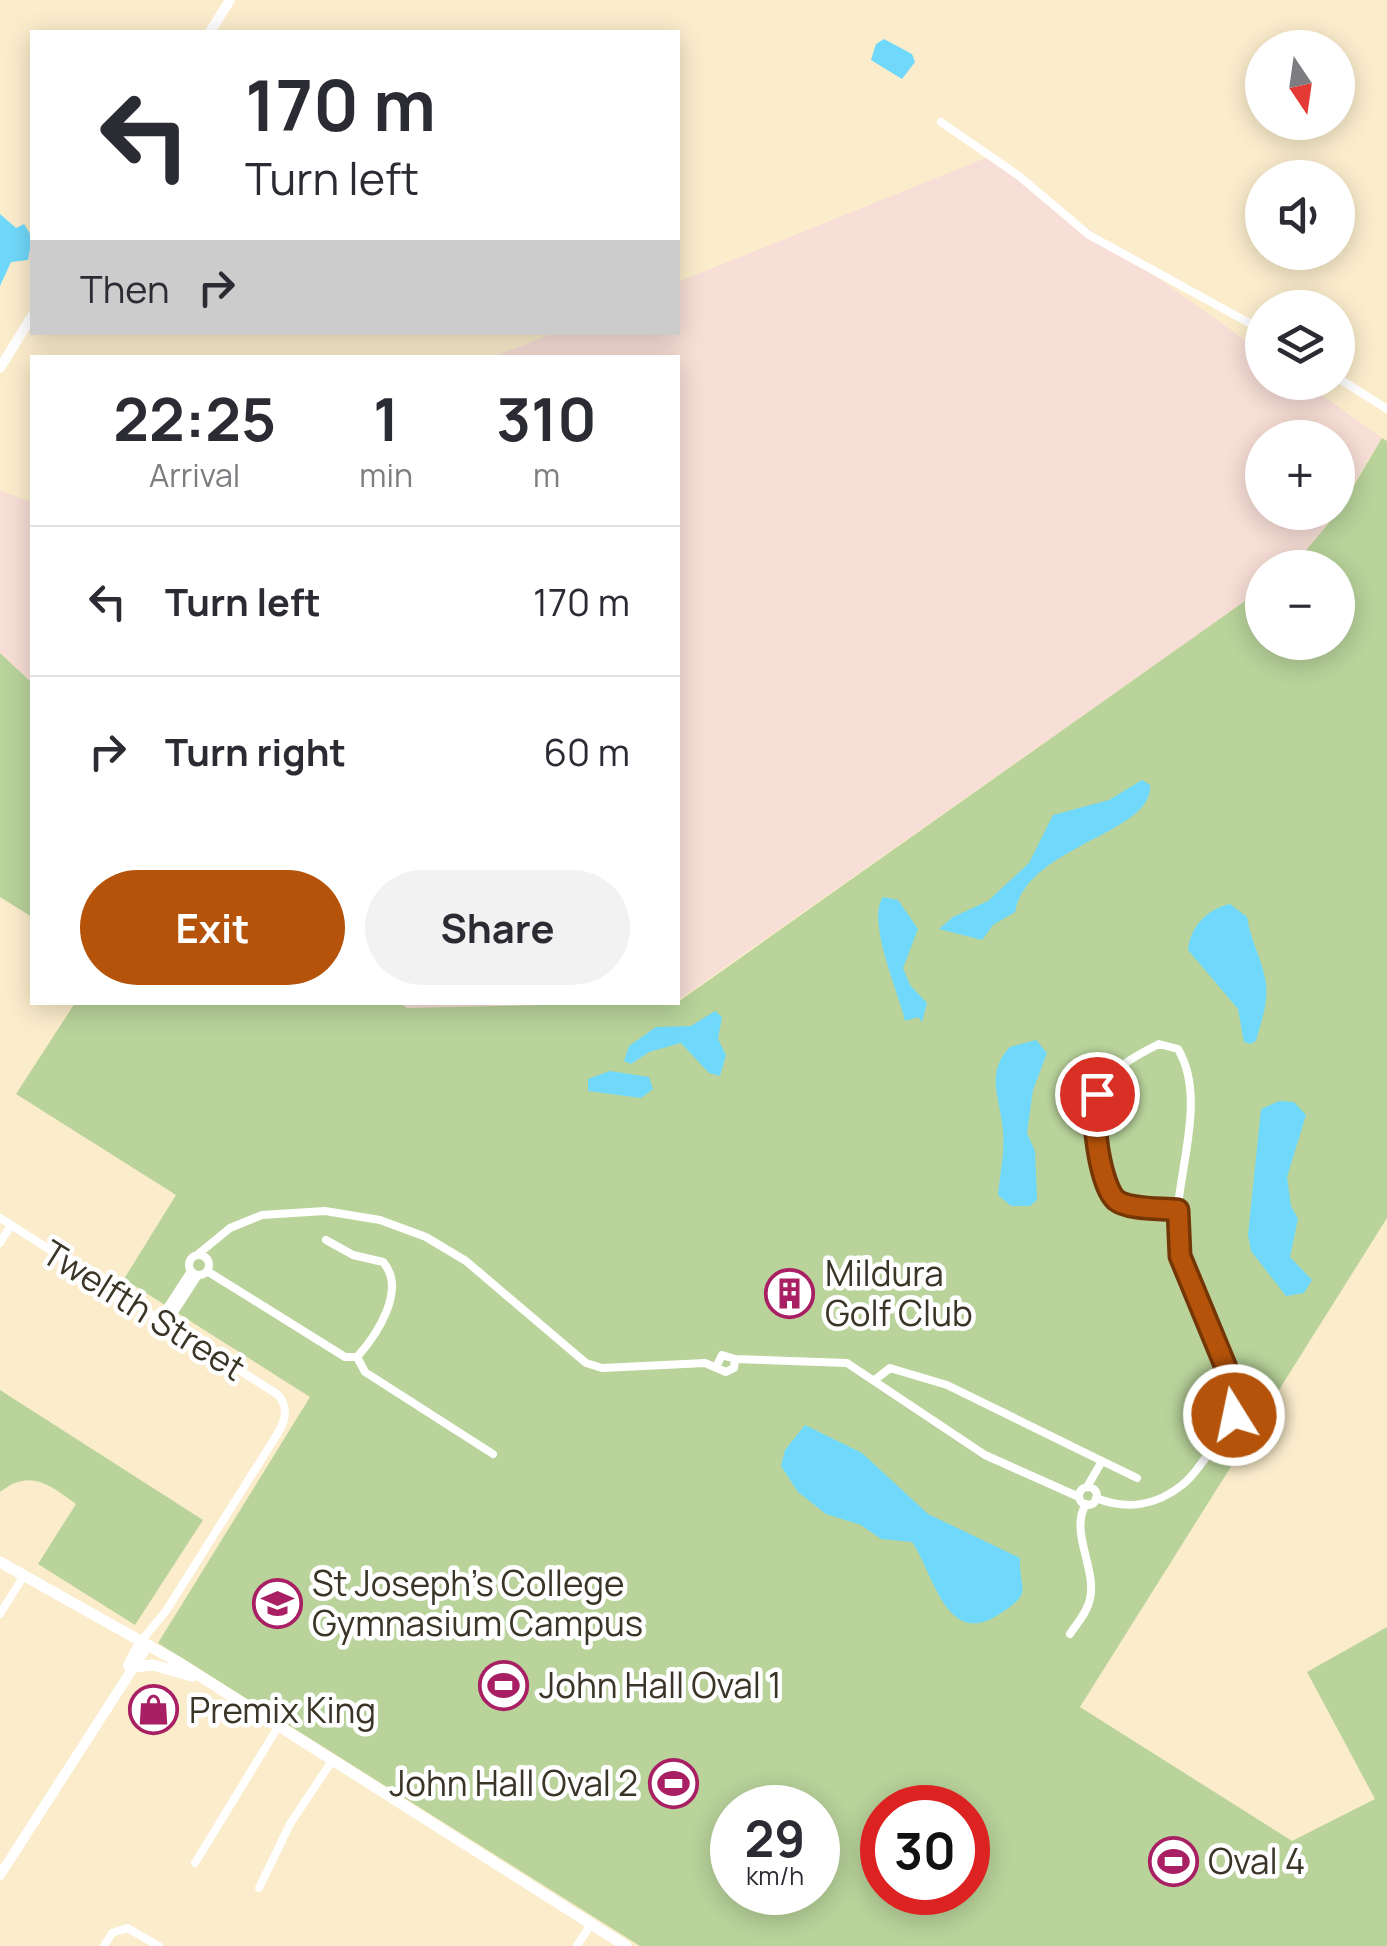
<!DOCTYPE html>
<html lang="en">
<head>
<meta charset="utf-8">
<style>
	body { margin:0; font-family:Manrope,sans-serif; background:#f2f2f3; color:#2b2b33; height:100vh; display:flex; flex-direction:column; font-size:38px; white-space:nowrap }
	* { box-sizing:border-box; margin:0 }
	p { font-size:32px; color:#7c7c81 }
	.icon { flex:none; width:55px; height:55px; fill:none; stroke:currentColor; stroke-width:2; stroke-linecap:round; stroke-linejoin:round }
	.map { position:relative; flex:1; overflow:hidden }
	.side { position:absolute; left:30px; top:355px; width:650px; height:650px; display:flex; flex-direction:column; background:#fff; border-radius:0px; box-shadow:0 5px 25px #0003 }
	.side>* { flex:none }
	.top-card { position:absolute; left:30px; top:30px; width:650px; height:305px; border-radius:0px; box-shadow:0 5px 25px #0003; background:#fff; color:#2b2b33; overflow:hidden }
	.needle { width:65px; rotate:167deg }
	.controls { position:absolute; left:1245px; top:30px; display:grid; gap:20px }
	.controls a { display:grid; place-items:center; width:110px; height:110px; border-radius:50%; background:#fff; box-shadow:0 5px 25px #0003; font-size:50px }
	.speed { position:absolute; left:710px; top:1785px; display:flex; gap:20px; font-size:50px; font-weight:700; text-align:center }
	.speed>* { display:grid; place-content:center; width:130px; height:130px; border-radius:50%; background:#fff; box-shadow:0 5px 25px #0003; line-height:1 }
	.speed small { font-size:25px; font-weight:400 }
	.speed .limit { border:15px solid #d22; background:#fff; color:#111 }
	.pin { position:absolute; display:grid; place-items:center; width:85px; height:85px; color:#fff; margin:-42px; border:5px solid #fff; border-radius:50%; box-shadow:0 2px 10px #0007 }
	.me { position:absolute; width:110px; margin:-55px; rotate:350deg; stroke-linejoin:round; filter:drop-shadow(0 0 8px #0008) }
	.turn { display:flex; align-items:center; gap:35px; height:210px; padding:0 50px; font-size:45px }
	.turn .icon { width:130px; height:130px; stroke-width:2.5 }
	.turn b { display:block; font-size:70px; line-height:85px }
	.then { display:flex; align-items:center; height:95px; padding:0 50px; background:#0003; gap:20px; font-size:38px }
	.eta { display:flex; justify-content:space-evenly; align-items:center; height:170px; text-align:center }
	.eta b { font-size:60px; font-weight:700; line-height:70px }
	.primary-button { display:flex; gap:20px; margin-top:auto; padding:20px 50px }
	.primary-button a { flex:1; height:115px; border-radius:60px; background:#b45309; color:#fff; font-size:40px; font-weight:700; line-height:115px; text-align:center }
	.primary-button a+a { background:#f2f2f3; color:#2b2b33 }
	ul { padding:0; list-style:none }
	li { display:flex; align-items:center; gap:30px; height:150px; padding:0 50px; border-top:2px solid #e1e1e2 }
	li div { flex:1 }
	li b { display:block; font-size:38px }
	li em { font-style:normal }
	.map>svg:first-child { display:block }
	.industrial { fill:#f7ded6 }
	.green { fill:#b9d39b; fill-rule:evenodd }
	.water { fill:#70d9fb }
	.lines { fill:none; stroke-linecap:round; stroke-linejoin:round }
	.minor { stroke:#fff; stroke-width:8 }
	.tertiary { stroke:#fff; stroke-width:10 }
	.secondary { stroke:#fff; stroke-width:11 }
	.route-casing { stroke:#753606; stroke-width:25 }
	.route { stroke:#b45309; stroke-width:18 }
	.labels { text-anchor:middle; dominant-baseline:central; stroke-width:9; stroke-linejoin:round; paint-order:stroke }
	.poi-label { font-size:35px; fill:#3b3528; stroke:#fff; text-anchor:start }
	.street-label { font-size:35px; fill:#3b3528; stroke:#fff }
</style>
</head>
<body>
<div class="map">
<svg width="1387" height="1946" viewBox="0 0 1387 1946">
	<rect width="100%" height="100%" fill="#fbedcc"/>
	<path class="industrial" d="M988 157 1262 352V382L1305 383 1382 438 1338 508V438H1262V512L1335 513 1299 562 1292 567 1262 568V589L678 1000V358H491L553 333 678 332V282Z
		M0 491 32 502V683L0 653Z
		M398 1003H588L406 1008Z"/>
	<path class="green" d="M1382 438 1387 441V1218L1080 1707 1292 1841 1375 1799 1307 1672 1387 1627V1946H640L158 1643 310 1397 124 1279 176 1195 16 1094 75 1003 398 1002 407 1008 678 1002 1262 589V642H1338V568L1292 567 1338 512ZM732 1808H818V1892H732ZM882 1808H968V1892H882Z
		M0 653 32 683V917L0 897Z
		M0 1390 203 1520 135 1625 38 1564 76 1504C50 1485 30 1468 0 1492Z"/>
	<path class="water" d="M884 39 912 54 915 62 902 79 871 60 876 44Z
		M0 214 16 228 24 224 32 237 28 260 11 262 0 286Z
		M1142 780 1150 785C1154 834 1027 845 1015 912L993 925 982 940 939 929 953 917 988 901 1029 863 1053 815 1109 800Z
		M883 897 898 900 918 929 903 968 910 985 927 1003 922 1022 918 1017 905 1021C899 993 866 921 883 897Z
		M1230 904 1247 917C1250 939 1261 957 1265 978 1270 1000 1261 1021 1256 1041L1250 1044 1244 1042 1238 1009 1188 950C1190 927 1207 909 1230 904Z
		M715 1011 722 1017 718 1039 726 1055 720 1076 709 1073 681 1043 649 1052 631 1064 624 1061 629 1046 656 1027 691 1026Z
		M1036 1040 1047 1053 1033 1090 1027 1133 1035 1151 1037 1200 1030 1206H1011L998 1195C1000 1173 1005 1154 1003 1131 1001 1100 984 1074 1010 1047Z
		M610 1071 649 1077 653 1089 641 1098 588 1091V1079Z
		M1279 1101 1294 1102 1306 1115 1287 1177 1291 1206 1298 1219 1290 1257 1312 1280 1304 1293 1286 1296 1251 1251 1248 1235 1261 1109Z
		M805 1425 862 1453 928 1514 1020 1558C1019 1594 1035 1591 998 1615 946 1648 934 1574 912 1542L881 1539 861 1525 826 1514 798 1492 781 1466 785 1450Z"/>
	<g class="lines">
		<path class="minor" d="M941 122 1019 176 1089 235 1262 330
			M1338 378 1387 409
			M0 1218 277 1394C289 1406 286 1419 278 1433L166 1611 141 1641
			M326 1240 353 1255 383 1262C407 1289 377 1335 357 1357
			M0 1243 11 1225
			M197 1255 230 1228 262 1215 325 1211 380 1220 426 1237 466 1261 586 1363 602 1368 705 1363 726 1372 734 1368 735 1359 722 1355 717 1365
			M189 1265a10 10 0 1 1 20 0a10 10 0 1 1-20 0Z
			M207 1271 345 1357H357
			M160 1319 191 1271
			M167 1323 198 1275
			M357 1357 365 1372 493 1454
			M735 1359 847 1363 985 1455 1079 1497
			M876 1379 890 1368 947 1385 1102 1461 1087 1487
			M1102 1461 1137 1478
			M1079 1496a9 9 0 1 1 18 0a9 9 0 1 1-18 0Z
			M1096 1498C1126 1510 1156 1506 1182 1485 1192 1478 1199 1466 1207 1456 1219 1443 1232 1430 1235 1411 1242 1372 1184 1293 1178 1246 1169 1188 1211 1105 1178 1049L1159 1044C1102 1072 1083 1094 1101 1155 1105 1170 1108 1187 1116 1200L1178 1210
			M0 1614 23 1577
			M1070 1634C1077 1623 1087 1613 1090 1599 1097 1569 1069 1531 1086 1504
			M195 1863 278 1727
			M259 1888 290 1824 332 1761
			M104 1946 112 1933 127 1928 159 1946
			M577 1946 591 1924"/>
		<path class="tertiary" d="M210 32 230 0
			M0 368 32 316
			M128 1666 137 1648
			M0 1875 144 1651"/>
		<path class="secondary" d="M0 1562 178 1662 626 1946
			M133 1667 153 1665 192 1676"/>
	</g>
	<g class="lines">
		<defs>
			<path id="route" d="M1097 1094C1090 1113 1100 1186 1116 1200 1128 1210 1162 1208 1178 1210L1180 1256 1234 1387V1415"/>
		</defs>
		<use href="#route" class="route-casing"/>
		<use href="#route" class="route"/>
	</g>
	<defs>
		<symbol id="building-ring" viewBox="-11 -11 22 22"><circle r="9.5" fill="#fff" stroke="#a81f63" stroke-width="1.5"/><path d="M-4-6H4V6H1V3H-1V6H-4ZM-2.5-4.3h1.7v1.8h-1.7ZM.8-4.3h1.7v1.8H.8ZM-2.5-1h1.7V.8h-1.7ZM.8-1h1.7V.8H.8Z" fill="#a81f63"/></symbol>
		<symbol id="school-ring" viewBox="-11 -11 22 22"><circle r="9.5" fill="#fff" stroke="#a81f63" stroke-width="1.5"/><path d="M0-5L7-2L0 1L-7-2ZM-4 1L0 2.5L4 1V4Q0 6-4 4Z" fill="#a81f63"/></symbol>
		<symbol id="stadium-ring" viewBox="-11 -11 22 22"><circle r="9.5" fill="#fff" stroke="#a81f63" stroke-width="1.5"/><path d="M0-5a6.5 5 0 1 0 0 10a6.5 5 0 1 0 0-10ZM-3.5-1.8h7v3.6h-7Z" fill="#a81f63"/></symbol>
		<symbol id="shop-ring" viewBox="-11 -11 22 22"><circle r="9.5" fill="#fff" stroke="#a81f63" stroke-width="1.5"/><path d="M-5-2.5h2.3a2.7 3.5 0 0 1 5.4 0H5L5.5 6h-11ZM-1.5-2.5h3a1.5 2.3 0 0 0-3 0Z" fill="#a81f63"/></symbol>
	</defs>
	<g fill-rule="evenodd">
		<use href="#building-ring" x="762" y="1266" width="55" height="55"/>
		<use href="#school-ring" x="250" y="1576" width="55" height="55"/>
		<use href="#stadium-ring" x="476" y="1658" width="55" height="55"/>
		<use href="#shop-ring" x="126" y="1682" width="55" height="55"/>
		<use href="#stadium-ring" x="646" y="1756" width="55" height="55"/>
		<use href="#stadium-ring" x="1146" y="1834" width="55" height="55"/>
	</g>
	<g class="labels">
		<g class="poi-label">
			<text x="825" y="1273">Mildura<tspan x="825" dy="40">Golf Club</tspan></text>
			<text x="312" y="1583">St Joseph's College<tspan x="312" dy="40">Gymnasium Campus</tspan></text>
			<text x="539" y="1685">John Hall Oval 1</text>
			<text x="189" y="1710">Premix King</text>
			<text x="638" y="1783" text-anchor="end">John Hall Oval 2</text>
			<text x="1208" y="1861">Oval 4</text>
		</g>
		<g class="street-label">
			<text transform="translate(144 1310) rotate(32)">Twelfth Street</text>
		</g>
	</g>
</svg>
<div class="controls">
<a><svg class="needle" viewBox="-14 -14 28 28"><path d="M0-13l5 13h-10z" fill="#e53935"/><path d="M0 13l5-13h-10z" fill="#7c7c81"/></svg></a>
<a><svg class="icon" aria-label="sound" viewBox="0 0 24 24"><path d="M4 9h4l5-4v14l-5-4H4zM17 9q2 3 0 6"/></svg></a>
<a><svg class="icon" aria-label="layers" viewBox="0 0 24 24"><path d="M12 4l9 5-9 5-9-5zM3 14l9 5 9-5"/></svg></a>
<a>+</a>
<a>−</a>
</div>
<div class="speed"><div>29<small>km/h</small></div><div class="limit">30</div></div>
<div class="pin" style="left:1097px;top:1094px;background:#d93025"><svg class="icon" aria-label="arrive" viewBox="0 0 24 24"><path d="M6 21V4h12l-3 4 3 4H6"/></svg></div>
<svg class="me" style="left:1234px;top:1415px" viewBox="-20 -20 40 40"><circle r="17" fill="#b45309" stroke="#fff" stroke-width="3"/><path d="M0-11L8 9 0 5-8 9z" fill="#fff"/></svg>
<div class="top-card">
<div class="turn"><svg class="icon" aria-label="left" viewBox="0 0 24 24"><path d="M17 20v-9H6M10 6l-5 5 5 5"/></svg><div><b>170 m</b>Turn left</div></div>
<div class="then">Then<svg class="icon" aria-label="right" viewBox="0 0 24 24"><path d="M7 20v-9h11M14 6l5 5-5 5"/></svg></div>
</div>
<section class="side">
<div class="eta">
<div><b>22:25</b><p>Arrival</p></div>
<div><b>1</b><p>min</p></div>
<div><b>310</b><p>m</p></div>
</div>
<ul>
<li><svg class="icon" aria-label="left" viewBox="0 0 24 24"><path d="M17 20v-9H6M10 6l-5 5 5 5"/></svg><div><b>Turn left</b></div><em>170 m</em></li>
<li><svg class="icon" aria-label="right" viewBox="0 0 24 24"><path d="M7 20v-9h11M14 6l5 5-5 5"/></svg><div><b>Turn right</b></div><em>60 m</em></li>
</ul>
<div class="primary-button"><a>Exit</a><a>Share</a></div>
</section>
</div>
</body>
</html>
